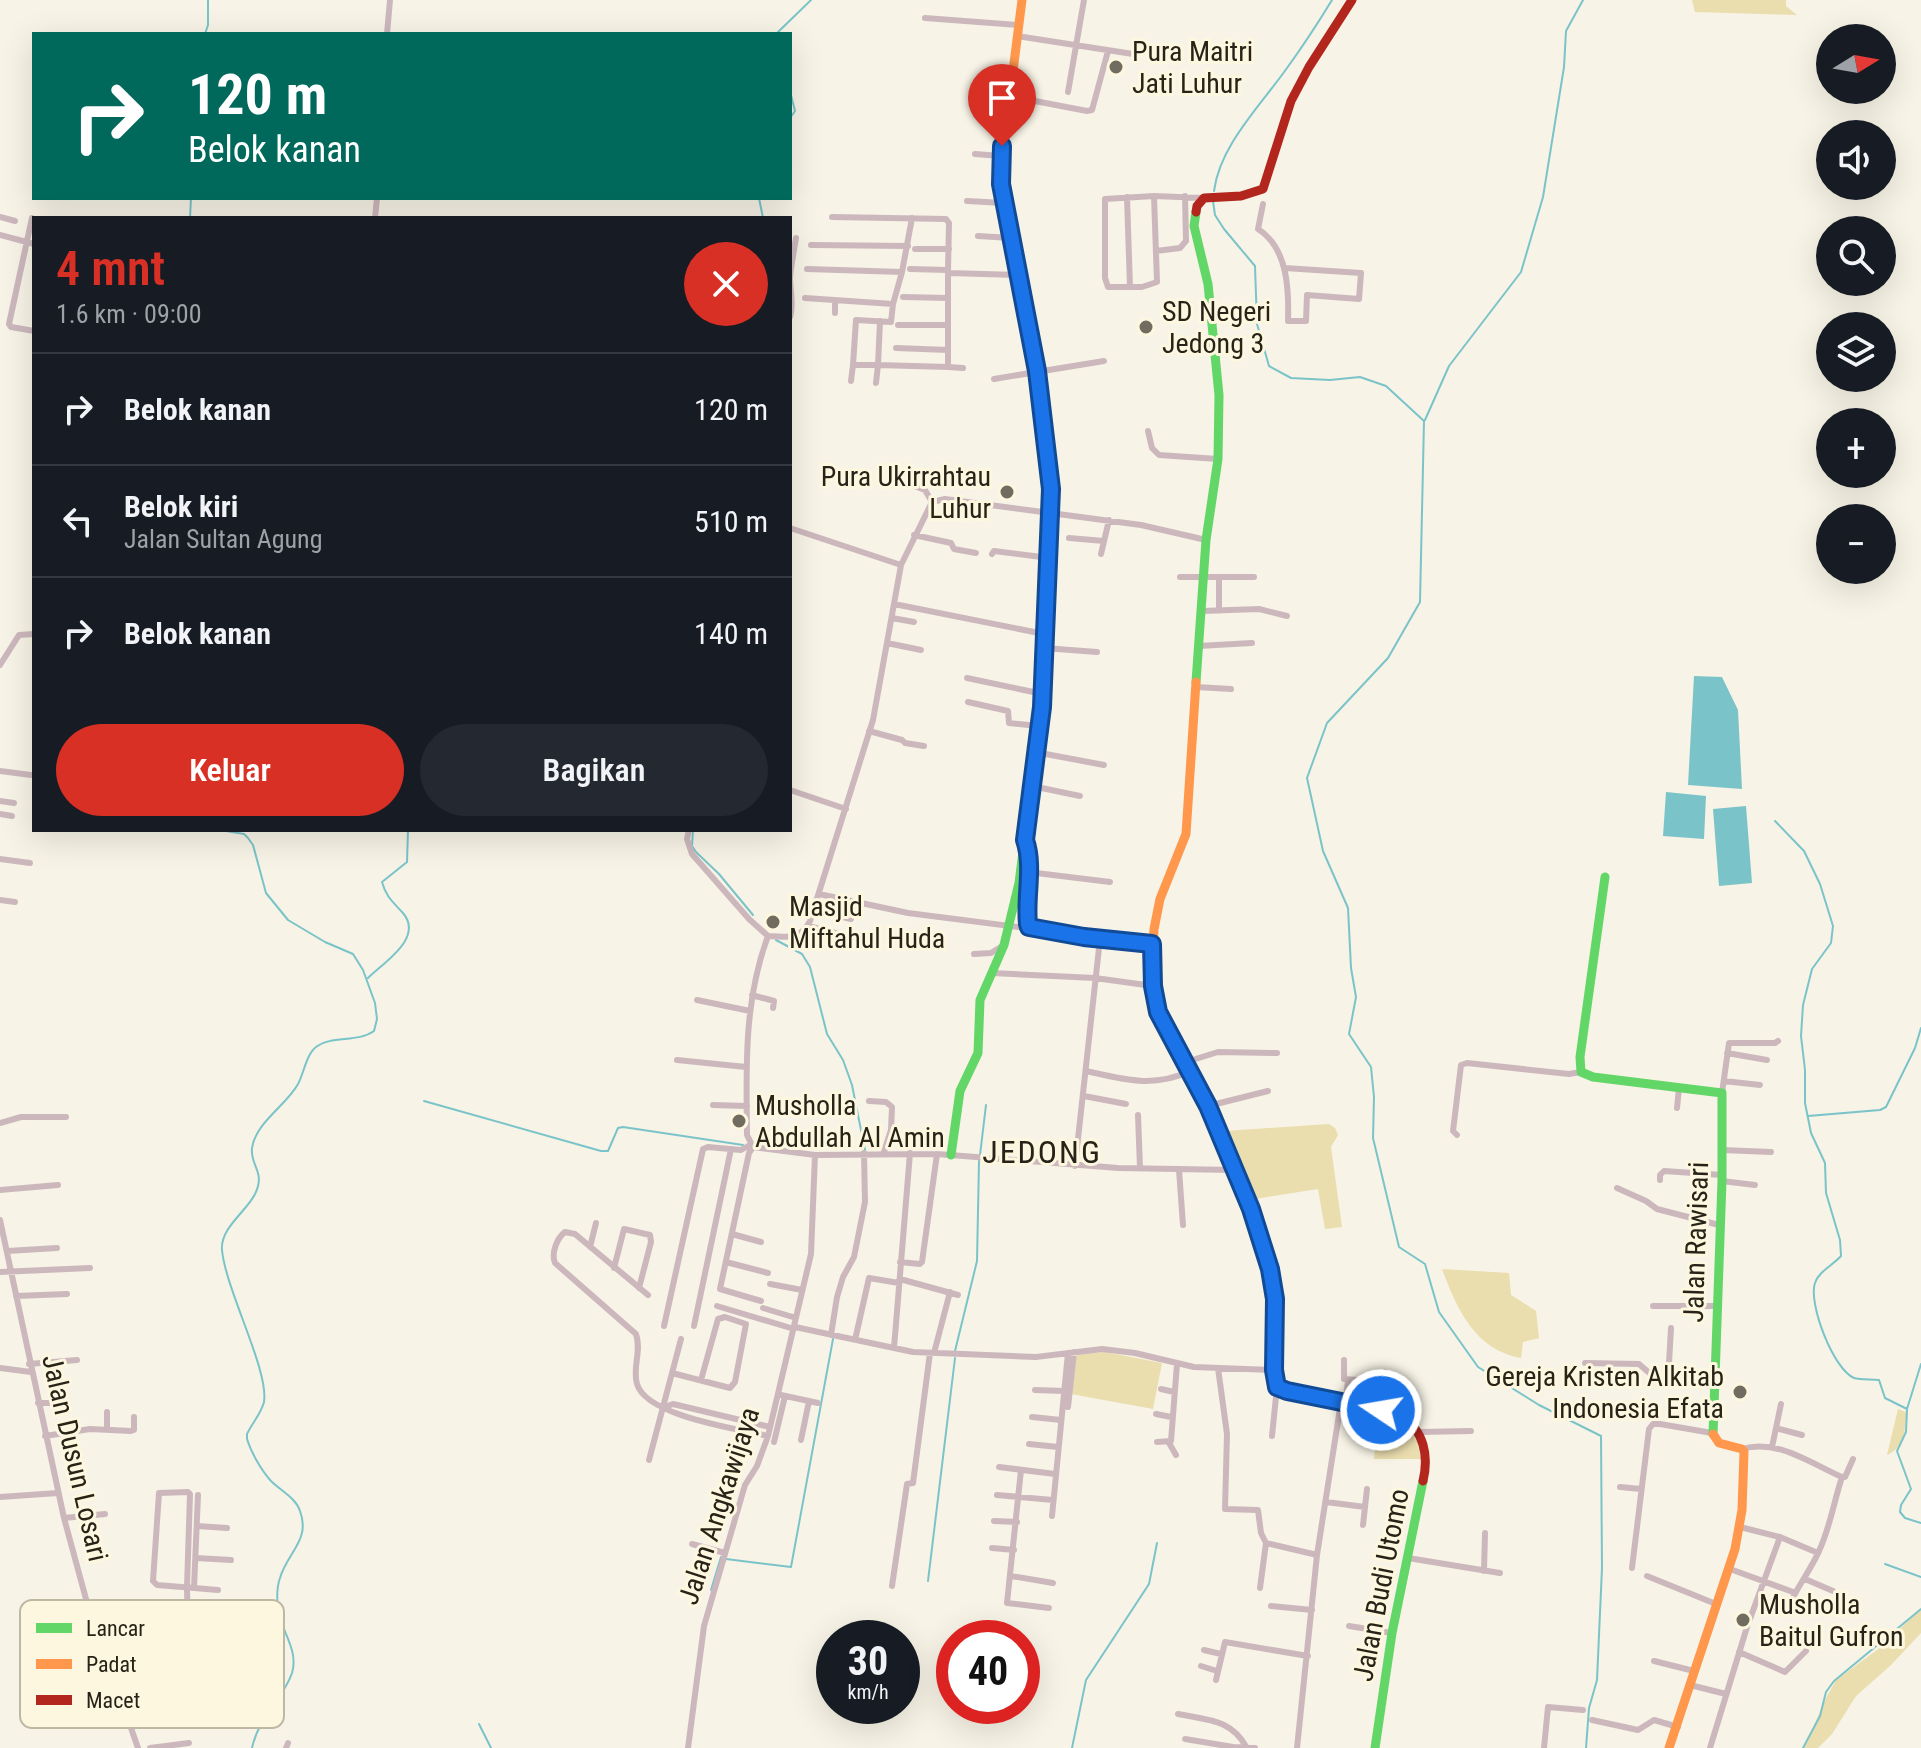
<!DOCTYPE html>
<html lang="id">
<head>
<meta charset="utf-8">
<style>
	body { margin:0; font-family:"Roboto Condensed",sans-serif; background:#242831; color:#f1f3f6; height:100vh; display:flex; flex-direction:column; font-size:30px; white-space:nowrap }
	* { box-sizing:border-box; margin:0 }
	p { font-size:26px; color:#9ea1a6 }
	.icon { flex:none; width:44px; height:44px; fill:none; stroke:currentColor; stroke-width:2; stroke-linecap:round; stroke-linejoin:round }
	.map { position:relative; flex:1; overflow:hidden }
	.sheet { position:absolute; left:32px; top:216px; width:760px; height:616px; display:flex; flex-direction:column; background:#171b24; border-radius:0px; box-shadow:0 8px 32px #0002 }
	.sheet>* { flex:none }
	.guide { position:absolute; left:32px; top:32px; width:760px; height:168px; border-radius:0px; box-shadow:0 8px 32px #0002; background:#00695c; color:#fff; overflow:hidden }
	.needle { width:52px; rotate:79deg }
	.controls { position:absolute; left:1816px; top:24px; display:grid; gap:16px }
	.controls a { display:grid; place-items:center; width:80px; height:80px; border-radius:50%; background:#171b24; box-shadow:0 8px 32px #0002; font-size:40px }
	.speed { position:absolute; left:816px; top:1620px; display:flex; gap:16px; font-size:40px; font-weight:700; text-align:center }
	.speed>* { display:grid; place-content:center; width:104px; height:104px; border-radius:50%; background:#171b24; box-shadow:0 8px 32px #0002; line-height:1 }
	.speed small { font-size:20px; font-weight:400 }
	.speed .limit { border:12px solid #d22; background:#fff; color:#111 }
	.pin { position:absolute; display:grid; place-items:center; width:68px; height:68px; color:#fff; margin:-82px -34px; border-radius:50% 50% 50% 0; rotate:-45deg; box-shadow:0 0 8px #0007 }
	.pin .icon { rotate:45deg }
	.me { position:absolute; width:88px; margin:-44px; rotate:282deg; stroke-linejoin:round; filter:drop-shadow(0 0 6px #0008) }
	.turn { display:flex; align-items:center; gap:28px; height:168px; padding:0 24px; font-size:36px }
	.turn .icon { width:104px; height:104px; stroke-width:2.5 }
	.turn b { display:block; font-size:56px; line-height:68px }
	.round { display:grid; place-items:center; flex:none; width:84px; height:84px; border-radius:42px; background:#242831 }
	.summary { display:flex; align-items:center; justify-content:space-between; height:136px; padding:0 24px }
	h1 { font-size:48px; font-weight:600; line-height:60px; color:#d93025 }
	.primary-button { display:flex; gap:16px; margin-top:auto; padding:16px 24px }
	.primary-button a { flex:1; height:92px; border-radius:48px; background:#d93025; color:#fff; font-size:32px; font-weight:600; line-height:92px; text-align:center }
	.primary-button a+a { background:#242831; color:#f1f3f6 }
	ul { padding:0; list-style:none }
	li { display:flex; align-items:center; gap:24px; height:112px; padding:0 24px; border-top:2px solid #363941 }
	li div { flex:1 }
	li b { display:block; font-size:30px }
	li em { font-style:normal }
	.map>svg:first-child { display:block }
	.green { fill:#eaddae }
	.water { fill:#7ac4c9 }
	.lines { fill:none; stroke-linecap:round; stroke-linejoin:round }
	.stream { stroke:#7ac4c9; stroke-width:2 }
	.street { stroke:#ccb8bc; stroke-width:6 }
	.fast { stroke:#63d668; stroke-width:9 }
	.slow { stroke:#ff974d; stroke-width:9 }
	.jam { stroke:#b3261e; stroke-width:9 }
	.route-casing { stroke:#114b97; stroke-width:20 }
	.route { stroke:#1a73e8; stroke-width:14 }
	.poi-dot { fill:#706c60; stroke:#fef7df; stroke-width:3 }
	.labels { text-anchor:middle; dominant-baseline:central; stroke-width:6; stroke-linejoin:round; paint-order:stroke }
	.poi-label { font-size:28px; fill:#272318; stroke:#fef7df; text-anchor:start }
	.street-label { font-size:28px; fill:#272318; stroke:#fef7df }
	.quarter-label { font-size:32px; letter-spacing:2px; fill:#272318; stroke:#fef7df }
	.key { fill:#fef7df; stroke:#beb7a3; stroke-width:2 }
	.key-label { font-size:22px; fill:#272318 }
</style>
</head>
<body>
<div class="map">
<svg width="1921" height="1748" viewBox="0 0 1921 1748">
	<rect width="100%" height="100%" fill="#f7f3e6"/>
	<path class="green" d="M1692 0H1786V6L1797 15 1695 12Z
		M1329 1124 1335 1128 1338 1135 1331 1147 1342 1227 1325 1229 1318 1189 1255 1199 1225 1131Z
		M1442 1269 1509 1273 1511 1295 1536 1311 1539 1338 1523 1342 1521 1358C1475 1350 1457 1309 1442 1269Z
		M1105 1352 1162 1363 1153 1409 1071 1394 1075 1358 1078 1354Z
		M1898 1409 1906 1412C1906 1429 1904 1448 1887 1455Z
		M1378 1414C1408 1424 1415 1427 1421 1459H1374Z
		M1921 1609V1633L1891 1665 1856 1696 1832 1734 1818 1748H1804L1826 1698 1836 1680 1877 1650Z"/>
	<path class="water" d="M1694 676 1722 677 1738 710 1742 789 1688 785Z
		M1666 792 1706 796 1704 839 1663 836Z
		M1746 806 1752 883 1719 886 1713 809Z"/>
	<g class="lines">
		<path class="stream" d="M205 34 208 25V0
			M776 34 811 0
			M790 91 795 111 790 118
			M1214 191C1220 145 1261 105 1287 68 1303 46 1318 23 1332 0
			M759 198 763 218
			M1213 201 1215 215 1224 229 1255 266 1257 324 1269 366 1291 378 1330 380 1360 377 1386 386 1424 421 1420 602 1388 658 1327 723 1307 778 1323 851 1348 908 1351 968 1356 997 1349 1034 1371 1067 1374 1097 1373 1138 1399 1247 1425 1264 1439 1312 1478 1367 1539 1405 1601 1436 1602 1568 1597 1680 1589 1708 1586 1748
			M190 218 191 198
			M1425 420 1449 366 1521 272 1543 197 1564 67 1566 31 1583 0
			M1775 821 1804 851 1820 884 1833 926 1831 943 1812 969 1803 1005 1801 1036 1805 1070V1103L1811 1133 1825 1163 1826 1193 1840 1240 1841 1256C1833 1265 1818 1272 1815 1283 1808 1303 1833 1369 1854 1378 1861 1380 1871 1379 1879 1380L1885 1398 1907 1409
			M220 830 244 834 248 838 253 845 266 893 288 920 325 942 353 954 363 970 375 1003 377 1019 374 1031C357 1043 332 1035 316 1047 306 1055 304 1073 298 1084 286 1106 256 1122 252 1148 250 1166 266 1172 255 1194 247 1211 220 1228 222 1250 226 1291 269 1370 264 1402 261 1414 252 1423 247 1434V1439C251 1452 261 1470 271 1481 281 1491 296 1498 300 1511 311 1540 287 1553 280 1578 277 1586 277 1600 278 1609 281 1631 299 1650 292 1673 283 1700 259 1715 252 1748
			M693 830 692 846 696 852 719 874 753 915
			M776 940 802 954 810 967 827 1034 843 1060 852 1085 865 1150
			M368 978C384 962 424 938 403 913 393 902 386 897 382 882L407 862 408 830
			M424 1101 601 1151H608L618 1128 623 1127 743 1145
			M1808 1116 1880 1110 1886 1107 1915 1048 1921 1028
			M980 1155 986 1105
			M955 1351 977 1261 979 1161
			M1921 1364 1907 1409 1906 1432 1897 1451 1911 1489 1901 1505 1900 1512 1905 1518 1921 1523
			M726 1559 791 1567 833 1339
			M1885 1564 1921 1577
			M928 1581 955 1358
			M711 1590 721 1557
			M479 1724 491 1748
			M1072 1748 1086 1680 1149 1584 1157 1543
			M1803 1748 1820 1716 1826 1692 1834 1681 1921 1609"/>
		<path class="street" d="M925 18 1019 25
			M387 34 390 0
			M1017 36 1133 54
			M1068 92 1084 0
			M1009 96 1087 111 1092 110 1108 51
			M975 154 1001 156
			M1154 196 1157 282 1142 287H1108L1105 278V199L1154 196 1204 198
			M1127 197 1130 287
			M967 201 1004 203
			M1263 204 1258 229C1288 248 1289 290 1288 321H1306L1307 295 1359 299 1361 273 1285 268
			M0 217 15 221
			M832 217 946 219 949 223 948 270
			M32 218 9 324 11 327 34 331
			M375 218 377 198
			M0 235 34 244
			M978 236 1011 238
			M811 245 908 246
			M915 249H949
			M1156 251 1180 248 1186 241 1185 196
			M807 269 902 272 912 218
			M948 273 1019 275
			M903 297 948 298
			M805 298 893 304 902 272
			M835 313V300
			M790 317C794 304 790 291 790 278 791 265 794 251 796 238
			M880 321 878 365 948 367V350
			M898 325H948
			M896 348 948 350V270L910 269
			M1176 348 1213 344
			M948 367 963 368
			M994 379 1104 361
			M851 381 853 365
			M876 383 878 365H853L856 320 891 322 893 304
			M1148 431 1152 448 1159 455 1218 459
			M912 485 925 490 932 502
			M790 528 901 565
			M914 535 951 543 954 549 976 553
			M1069 538 1104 541
			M992 554 994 551 1049 558
			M1101 554 1109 520
			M1180 577H1254
			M1219 577V611
			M894 604 1044 634
			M1202 611 1259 609 1287 616
			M892 618 914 622
			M887 643 921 650
			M1198 646 1252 643
			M1044 648 1097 652
			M0 665 19 635 34 634
			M967 678 1043 694
			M1196 687 1231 689
			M968 702 1008 711 1009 723 1039 726
			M869 731 902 740 905 743 924 746
			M1035 752 1104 765
			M0 771 31 775
			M1032 786 1080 796
			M790 790 846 809
			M0 801 14 803
			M0 814 12 816
			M689 830 687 839 692 854 749 919 768 936C744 1000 746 1067 747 1135L753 1147 815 1155 937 1154 1118 1168 1235 1170
			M1025 840C1035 867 1023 899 1029 927
			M0 859 30 863
			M1028 872 1110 882
			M819 894 908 913 1152 944
			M0 900 15 902
			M814 910 851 919
			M808 926 867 941
			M768 936C786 937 801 940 810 921L873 720 901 565 932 502 945 499 1141 525 1206 540
			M974 954 991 953 1004 945
			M991 973 1095 978 1153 986
			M752 995 774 1001 773 1008
			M697 1000 750 1011
			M1727 1053 1767 1060
			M677 1060 746 1067
			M1186 1062 1218 1052 1277 1053
			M1086 1071C1126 1080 1153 1088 1191 1071
			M1724 1081 1760 1085
			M1722 1093 1729 1043H1775L1778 1041
			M1084 1096 1126 1104
			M869 1101 886 1102 892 1107 891 1130 884 1152
			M713 1105 747 1106
			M1208 1106 1268 1091
			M1677 1108 1679 1088
			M1138 1115 1140 1168
			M0 1123 21 1117H66
			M1457 1135 1453 1131 1461 1065 1467 1063 1569 1074 1581 1072
			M753 1147 749 1153 720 1289 761 1301
			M1722 1150 1771 1152
			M1075 1166 1100 939
			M1179 1170 1183 1225
			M1660 1180V1175L1664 1171 1722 1175
			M1722 1181 1755 1185
			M1617 1188 1646 1201 1657 1209 1719 1225
			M0 1190 58 1185
			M0 1220 64 1518 86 1599 138 1748
			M732 1234 761 1242
			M590 1247 596 1223
			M7 1251 57 1248
			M726 1262 768 1273
			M900 1262 920 1264 922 1262 937 1154
			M614 1268 624 1229 650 1235 651 1242 639 1288
			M0 1272 90 1268
			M900 1279 958 1295
			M770 1284 802 1290
			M648 1295 575 1234 565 1232C557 1238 551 1253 555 1263L636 1334C642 1351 632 1367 637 1384 646 1416 738 1429 768 1436
			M16 1296 67 1294
			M717 1306 794 1329
			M1653 1306H1715
			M763 1308 796 1318
			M664 1326 703 1149 708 1147 741 1150 750 1145
			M694 1326 731 1149
			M795 1327 913 1352 1036 1357 1102 1349 1135 1353 1194 1367 1274 1370
			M831 1335 837 1297 843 1277 854 1257 865 1202 864 1153
			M855 1340 869 1278 899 1283
			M894 1348 910 1153
			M934 1353 950 1292
			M1344 1360V1379L1384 1382
			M1585 1363 1639 1364 1655 1378 1713 1386
			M29 1364 77 1360
			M0 1368 31 1372
			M1218 1368 1227 1434 1225 1509 1258 1510 1261 1533 1266 1543 1317 1555
			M672 1373 730 1388 735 1382 746 1324 725 1317 718 1319 701 1380
			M1668 1381 1671 1328
			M1161 1389 1174 1392
			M1035 1390 1064 1391
			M781 1395 818 1403
			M38 1403H58
			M1346 1403 1348 1380
			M665 1407 673 1404 770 1427
			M1068 1407 1074 1352
			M1381 1410 1385 1372
			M1156 1414 1171 1417
			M1032 1417 1061 1420
			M1776 1428 1802 1435
			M107 1429V1412
			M1419 1432 1471 1431
			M45 1436 90 1429 131 1431 134 1430V1417
			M1272 1436 1277 1387
			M801 1440 809 1401
			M774 1442 785 1396
			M1157 1442 1171 1441 1177 1364
			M1169 1443 1176 1455
			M1029 1444 1058 1447
			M1772 1447 1781 1404
			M1742 1449C1777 1438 1812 1464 1842 1477
			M649 1460 681 1339
			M999 1467 1055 1474
			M1021 1470 1007 1603 1049 1608
			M1620 1487 1641 1489
			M997 1495 1053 1500
			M0 1497 58 1493
			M1326 1502 1365 1507
			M1052 1516 1068 1353
			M64 1518 105 1514
			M994 1521 1017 1522
			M1363 1525 1367 1489
			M197 1526 227 1528
			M1740 1527 1780 1537 1818 1553
			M692 1544 725 1553
			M992 1548 1014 1550
			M196 1558 231 1560
			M1408 1558 1500 1573
			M1632 1568 1649 1429 1653 1424H1660L1712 1433
			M1730 1569 1793 1592
			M1484 1571 1485 1533
			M1011 1576 1053 1583
			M1647 1576 1716 1604
			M1805 1579 1833 1591
			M892 1586 907 1484 913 1483 930 1353
			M194 1588 218 1590
			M1260 1588 1266 1543
			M1271 1606 1312 1610
			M1786 1614C1793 1591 1809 1574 1819 1551 1830 1528 1834 1501 1842 1477H1845L1853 1459
			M1349 1626 1392 1633
			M1204 1650 1221 1654
			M1739 1652 1785 1672 1806 1651
			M104 1653 162 1650
			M189 1654 187 1591V1587L190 1494 188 1492 159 1493 153 1581 157 1585 194 1588 198 1495
			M1654 1661 1694 1671
			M1201 1666 1217 1671
			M1216 1680 1225 1642 1308 1656
			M1690 1685 1726 1694
			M117 1689 184 1682 189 1654H143
			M123 1707 156 1705
			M1178 1714C1208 1720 1231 1719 1247 1748
			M1592 1720 1638 1730 1654 1720 1678 1727
			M1185 1739 1233 1747 1255 1748
			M150 1748 189 1743
			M286 1748 288 1743
			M688 1748 704 1626 745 1485 757 1466 768 1436 811 1254 815 1155
			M1297 1748 1317 1555 1341 1402
			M1544 1748 1548 1707 1583 1710
			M1710 1748 1747 1627 1780 1537"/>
		<path class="fast" d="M1196 212 1194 226 1208 284 1219 395 1218 459 1206 540 1196 682
			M1605 877 1580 1057 1581 1072 1593 1077 1722 1093V1181L1713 1434
			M951 1155 960 1091 978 1053 980 1000 1004 945 1019 883 1043 694 1050 502
			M1375 1748 1392 1633 1423 1481"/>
		<path class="slow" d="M1022 0 1000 174 1037 371 1050 502
			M1196 682 1186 834 1160 899 1154 929 1152 968 1158 1012 1208 1106 1251 1209 1272 1280
			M1669 1748 1735 1549 1742 1510 1744 1452 1742 1449 1719 1443 1713 1434"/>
		<path class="jam" d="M1196 212 1197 206 1204 198 1241 196 1263 189 1291 101 1309 67 1352 0
			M1272 1280C1278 1315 1271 1351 1277 1387L1401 1416C1424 1430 1429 1456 1423 1481"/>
	</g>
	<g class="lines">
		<defs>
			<path id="route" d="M1002 146 1001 184 1037 371 1051 489 1042 707 1025 840C1034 866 1025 897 1028 924L1029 927 1084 937 1152 944 1153 986 1158 1012 1208 1106 1251 1209 1270 1269 1275 1299 1274 1370 1277 1387 1287 1391 1381 1410"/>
		</defs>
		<use href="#route" class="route-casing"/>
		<use href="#route" class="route"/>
	</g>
	<g class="poi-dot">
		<circle cx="1116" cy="67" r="8"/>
		<circle cx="1146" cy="327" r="8"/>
		<circle cx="1007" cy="492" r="8"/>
		<circle cx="773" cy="922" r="8"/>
		<circle cx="739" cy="1121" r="8"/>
		<circle cx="1740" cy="1392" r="8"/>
		<circle cx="1743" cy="1620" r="8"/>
	</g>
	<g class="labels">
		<g class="poi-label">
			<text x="1132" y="51">Pura Maitri<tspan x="1132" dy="32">Jati Luhur</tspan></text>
			<text x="1162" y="311">SD Negeri<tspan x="1162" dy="32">Jedong 3</tspan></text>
			<text x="991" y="476" text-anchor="end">Pura Ukirrahtau<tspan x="991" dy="32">Luhur</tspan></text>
			<text x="789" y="906">Masjid<tspan x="789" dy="32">Miftahul Huda</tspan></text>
			<text x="755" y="1105">Musholla<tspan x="755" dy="32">Abdullah Al Amin</tspan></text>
			<text x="1724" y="1376" text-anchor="end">Gereja Kristen Alkitab<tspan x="1724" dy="32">Indonesia Efata</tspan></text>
			<text x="1759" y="1604">Musholla<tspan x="1759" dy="32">Baitul Gufron</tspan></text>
		</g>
		<g class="street-label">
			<text transform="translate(1696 1242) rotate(-88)">Jalan Rawisari</text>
			<text transform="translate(75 1458) rotate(77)">Jalan Dusun Losari</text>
			<text transform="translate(719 1506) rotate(-72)">Jalan Angkawijaya</text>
			<text transform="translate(1381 1585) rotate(-79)">Jalan Budi Utomo</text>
		</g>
		<g class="quarter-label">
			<text x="1042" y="1152">JEDONG</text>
		</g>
	</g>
	<rect x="20" y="1600" width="264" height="128" rx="12" class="key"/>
	<rect x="36" y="1623" width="36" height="10" fill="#63d668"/>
	<rect x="36" y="1659" width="36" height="10" fill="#ff974d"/>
	<rect x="36" y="1695" width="36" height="10" fill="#b3261e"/>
	<g class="key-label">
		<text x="86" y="1636">Lancar</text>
		<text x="86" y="1672">Padat</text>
		<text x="86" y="1708">Macet</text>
	</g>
</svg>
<div class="controls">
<a><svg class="needle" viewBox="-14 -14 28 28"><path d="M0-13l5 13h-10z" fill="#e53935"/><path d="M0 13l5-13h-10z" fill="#9ea1a6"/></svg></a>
<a><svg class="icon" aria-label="sound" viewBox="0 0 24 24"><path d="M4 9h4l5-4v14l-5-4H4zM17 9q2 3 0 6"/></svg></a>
<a><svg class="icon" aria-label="search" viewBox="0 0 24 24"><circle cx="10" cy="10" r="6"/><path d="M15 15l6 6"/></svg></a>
<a><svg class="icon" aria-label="layers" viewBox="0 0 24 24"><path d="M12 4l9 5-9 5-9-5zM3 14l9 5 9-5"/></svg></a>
<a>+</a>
<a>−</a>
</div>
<div class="speed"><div>30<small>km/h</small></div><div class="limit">40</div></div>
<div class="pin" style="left:1002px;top:146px;background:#d93025"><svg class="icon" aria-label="arrive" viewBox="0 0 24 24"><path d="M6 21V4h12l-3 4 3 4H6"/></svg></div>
<svg class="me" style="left:1381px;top:1410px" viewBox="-20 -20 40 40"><circle r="17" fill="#1a73e8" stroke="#fff" stroke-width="3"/><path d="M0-11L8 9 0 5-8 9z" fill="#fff"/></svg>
<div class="guide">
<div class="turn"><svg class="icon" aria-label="right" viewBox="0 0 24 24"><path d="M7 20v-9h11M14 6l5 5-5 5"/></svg><div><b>120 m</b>Belok kanan</div></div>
</div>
<section class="sheet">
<div class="summary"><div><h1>4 mnt</h1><p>1.6 km · 09:00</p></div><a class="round" style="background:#d93025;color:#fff"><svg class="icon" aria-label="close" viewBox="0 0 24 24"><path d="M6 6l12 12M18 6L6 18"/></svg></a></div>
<ul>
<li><svg class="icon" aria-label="right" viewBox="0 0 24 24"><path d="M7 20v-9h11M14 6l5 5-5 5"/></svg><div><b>Belok kanan</b></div><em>120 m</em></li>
<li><svg class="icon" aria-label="left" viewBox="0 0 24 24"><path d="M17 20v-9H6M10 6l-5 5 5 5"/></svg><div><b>Belok kiri</b><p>Jalan Sultan Agung</p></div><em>510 m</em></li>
<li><svg class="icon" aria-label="right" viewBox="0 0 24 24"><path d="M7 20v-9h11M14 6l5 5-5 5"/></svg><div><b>Belok kanan</b></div><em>140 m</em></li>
</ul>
<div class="primary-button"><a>Keluar</a><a>Bagikan</a></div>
</section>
</div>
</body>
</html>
